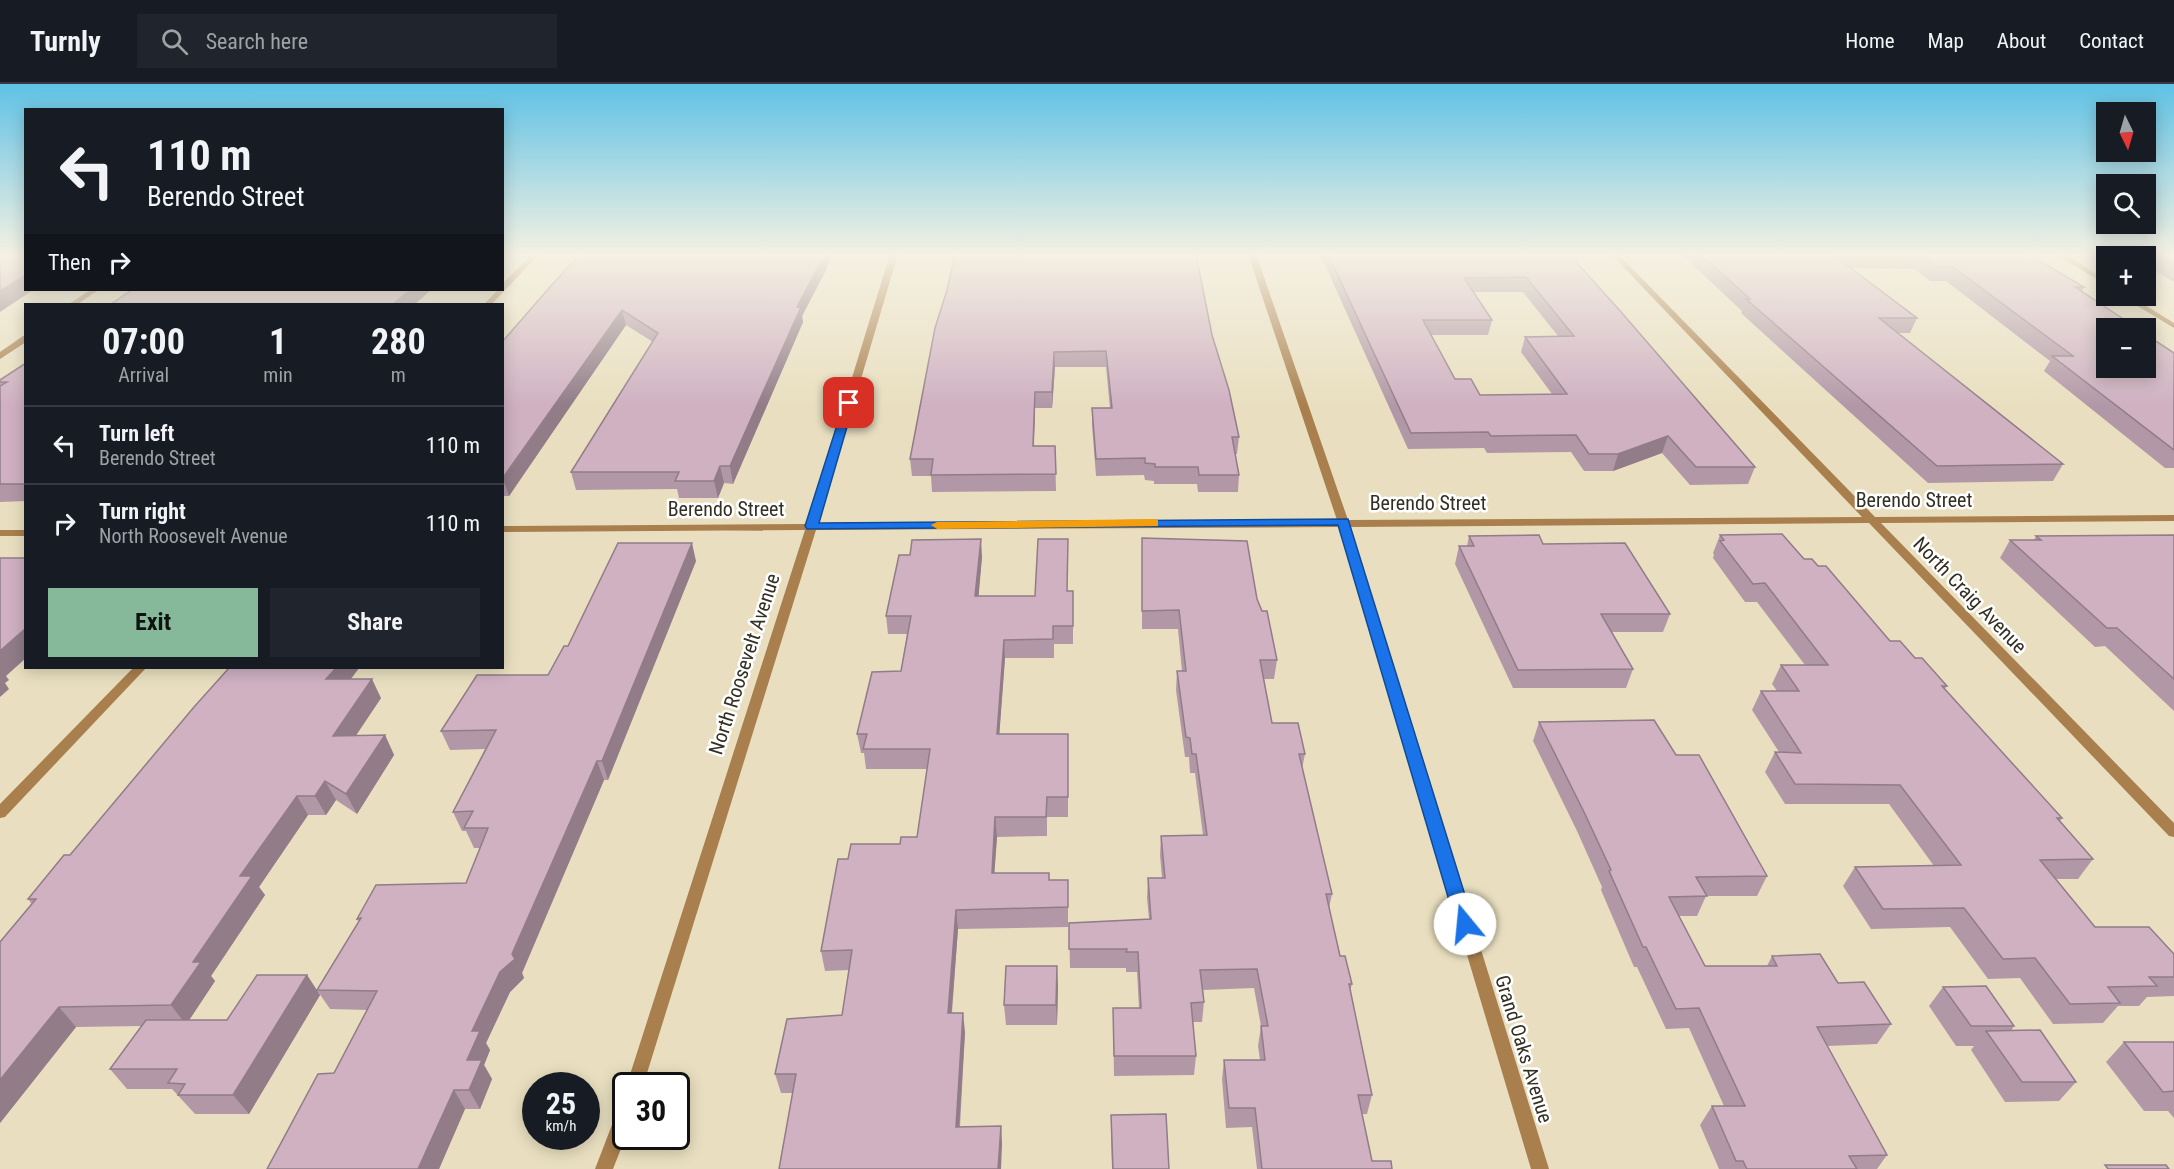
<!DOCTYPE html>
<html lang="en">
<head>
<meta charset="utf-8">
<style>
	body { margin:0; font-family:"Roboto Condensed",sans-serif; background:#20242c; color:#f1f3f6; height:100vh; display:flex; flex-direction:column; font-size:22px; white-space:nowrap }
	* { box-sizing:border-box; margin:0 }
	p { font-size:20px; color:#9ea1a6 }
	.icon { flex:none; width:33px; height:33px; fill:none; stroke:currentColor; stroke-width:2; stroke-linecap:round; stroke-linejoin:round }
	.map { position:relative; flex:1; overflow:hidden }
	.panel { position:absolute; left:24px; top:219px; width:480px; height:366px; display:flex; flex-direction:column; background:#171b24; border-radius:0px; box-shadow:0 3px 15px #0003 }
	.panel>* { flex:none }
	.top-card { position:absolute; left:24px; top:24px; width:480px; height:183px; border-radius:0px; box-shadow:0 3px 15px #0003; background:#171b24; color:#f1f3f6; overflow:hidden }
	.needle { width:39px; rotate:175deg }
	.tools { position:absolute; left:2096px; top:18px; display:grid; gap:12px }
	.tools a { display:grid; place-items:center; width:60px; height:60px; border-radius:0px; background:#171b24; box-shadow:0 3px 15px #0003; font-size:30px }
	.speed { position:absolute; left:522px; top:988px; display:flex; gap:12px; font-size:30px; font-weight:700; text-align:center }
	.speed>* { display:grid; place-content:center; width:78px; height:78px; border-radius:50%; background:#171b24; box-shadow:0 3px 15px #0003; line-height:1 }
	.speed small { font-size:15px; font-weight:400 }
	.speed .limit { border:3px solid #111; border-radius:9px; background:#fff; color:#111 }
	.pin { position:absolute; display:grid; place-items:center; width:51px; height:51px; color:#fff; margin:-26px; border-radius:12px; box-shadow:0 3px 9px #0006 }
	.me { position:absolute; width:66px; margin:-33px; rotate:343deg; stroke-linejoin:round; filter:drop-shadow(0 0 4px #0008) }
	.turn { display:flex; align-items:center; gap:21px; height:126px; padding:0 24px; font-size:27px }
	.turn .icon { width:78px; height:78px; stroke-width:2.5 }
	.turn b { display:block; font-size:42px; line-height:51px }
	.then { display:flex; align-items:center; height:57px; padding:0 24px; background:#0003; gap:12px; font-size:22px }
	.eta { display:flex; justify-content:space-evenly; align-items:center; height:102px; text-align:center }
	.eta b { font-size:36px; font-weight:700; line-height:42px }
	.action { display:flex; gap:12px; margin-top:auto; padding:12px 24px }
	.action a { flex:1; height:69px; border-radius:0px; background:#85b999; color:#111; font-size:24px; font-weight:700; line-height:69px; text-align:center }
	.action a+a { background:#20242c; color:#f1f3f6 }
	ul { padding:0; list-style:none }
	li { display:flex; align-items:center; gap:18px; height:78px; padding:0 24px; border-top:2px solid #363941 }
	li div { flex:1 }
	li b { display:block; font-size:22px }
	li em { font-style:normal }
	header { display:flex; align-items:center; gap:36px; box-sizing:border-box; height:84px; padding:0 30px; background:#171b24; border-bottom:2px solid #363941 }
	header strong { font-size:28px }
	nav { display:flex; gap:33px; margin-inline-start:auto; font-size:21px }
	.search { width:420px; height:54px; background:#20242c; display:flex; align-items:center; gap:15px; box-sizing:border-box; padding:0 21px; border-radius:0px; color:#9ea1a6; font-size:22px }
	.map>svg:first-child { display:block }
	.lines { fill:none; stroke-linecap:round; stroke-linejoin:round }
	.street { fill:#a97f4d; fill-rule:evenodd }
	.wall { fill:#b298a7; fill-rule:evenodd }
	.shaded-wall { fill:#917c88 }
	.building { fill:#cfb1c2; stroke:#917c88; stroke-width:1.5; fill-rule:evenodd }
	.route { fill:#1a73e8; stroke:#114b97; stroke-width:1.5 }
	.slow { fill:#f59e0b }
	.labels { text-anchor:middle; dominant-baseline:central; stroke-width:5; stroke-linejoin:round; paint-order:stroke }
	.street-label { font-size:20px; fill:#332f23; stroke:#fff }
</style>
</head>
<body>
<header>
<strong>Turnly</strong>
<div class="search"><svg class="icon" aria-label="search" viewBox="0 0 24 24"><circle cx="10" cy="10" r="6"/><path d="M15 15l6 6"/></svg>Search here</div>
<nav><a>Home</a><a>Map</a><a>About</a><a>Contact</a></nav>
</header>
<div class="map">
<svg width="2174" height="1085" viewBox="0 0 2174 1085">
	<rect width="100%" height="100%" fill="#e9dfc0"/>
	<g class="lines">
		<path class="street" d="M532 170H539L492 220H484L498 206H502V200Z
			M890 170H898L818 440 1337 436 1248 170H1256L1348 436 1862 433 1611 170H1618L1875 433 2174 431V437L1881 439 2174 739V753L2169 752 1869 439 1350 443 1549 1085H1531L1339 443 816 446 643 1002 626 1003 805 446 502 448V442L807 440Z
			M2056 170H2065L2106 196V201Z
			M90 206H98L78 220H69Z
			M2121 212H2130L2174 239V244Z
			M23 252H26V258L0 275V268Z
			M0 446H26V452H0Z
			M133 584H146L5 733 0 734V720Z
			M626 1018V1052L613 1085H595L620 1020Z"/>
	</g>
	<path class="wall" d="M580 170H832L825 188 802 232 803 238 733 400 724 399 718 414H679L677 405 576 406 571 388 653 258 626 241 509 412H502V258Z
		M1320 170H1569L1755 383 1748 400 1690 401 1662 369 1613 387H1584L1571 368 1487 369 1484 364 1408 365ZM1474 208H1523L1558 252 1525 253 1521 268 1552 310 1480 311 1455 295 1431 251H1488L1492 236Z
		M1681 170H2028L2084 203 2082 208 2174 269V384H2165L2044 287 2050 277 1946 197H1930L1915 185 1850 184 1917 234 1910 249H1898L2063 380 2053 397 1928 399 1741 229 1742 227Z
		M2127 170H2174V198L2145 181V172H2131Z
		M935 244 1212 251 1239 353 1237 370H1235L1239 391 1238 408H1198L1197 400H1154V397L1145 396 1144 391 1096 392 1092 341V324H1110L1106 283H1055L1052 324H1035L1034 362H1055L1056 407 932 408 931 392H912L910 375Z
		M26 279V417L0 418V296Z
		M1720 451 1804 475 1818 482 1890 557 1915 574 1947 602 1945 605 2062 734 2060 737 2093 775 2078 795H2056L2095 843 2174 870V912L2147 913 2139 922H2118L2103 939 2053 940 2020 894 1988 895 1950 843 1871 845 1843 802 1855 783 1934 782 1889 720H1785L1765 688 1775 668H1779L1752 626 1761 607H1777L1772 600 1781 581H1805L1757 518H1745L1713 474 1714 471 1713 469Z
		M2174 451V627L2105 562 2095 563 2000 474 2010 456H2034L2036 452Z
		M1469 452 1543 460 1670 530 1663 548H1612L1633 585 1626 604H1513L1455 480 1459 462H1467Z
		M1142 454 1257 515 1277 576 1274 595H1264L1272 639 1305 670 1302 685 1332 810 1329 824 1340 872 1352 900 1350 907 1372 1011 1367 1030H1362L1372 1077 1392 1085H1257L1252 1043 1226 1044 1222 995 1224 976H1260L1258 962 1261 942 1254 904 1203 906 1204 918 1202 938H1193L1196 972 1194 991 1114 992 1113 924H1139L1137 888H1126V884H1070L1069 839 1149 835 1147 814 1148 794H1162L1160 771 1161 752 1203 751 1195 689H1190L1189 673H1185L1176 606 1177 587H1182L1178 545H1142Z
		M1068 455 1067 507H1073V560H1054V574H1005L999 650H1068V733H1047V752L997 753 994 789 1049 796H1068V843L958 845 952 929 965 948 960 1043 1001 1042 1002 1061 792 1009H781L775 990 842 931 849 886 825 887 821 867 848 775 900 760 917 753 927 685H866L864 669H861L857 650 901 587 907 550H888L886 532 982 473 978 512H1035Z
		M696 477 608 696H604L522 889 524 894 510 908 486 959 490 966 484 981 492 995 480 1025H465L439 1085H267L334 989 367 926 330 925 317 906 359 838 357 835 466 799 480 764H474L466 747H462L453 728 485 665 450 666 441 647 548 591 568 562Z
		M229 584H359L351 595 381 614 356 651H385L394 671 357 730 336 716 326 731H308L259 803 265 811 211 892 215 897 189 936H227L307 891 320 911 249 1030H195L172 1005H127L110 985 141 942 76 943 0 1039V858L32 820 28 815 70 771Z
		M1539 638 1676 671 1767 792 1757 812H1706L1697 832H1679L1705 882H1767L1772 872 1838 899 1891 940 1877 960 1827 962 1887 1071 1877 1085H1719L1700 1041 1712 1022H1724L1689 944 1666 945 1637 883H1634L1601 806 1602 803 1577 747 1533 657Z
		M1058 902 1057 941H1006L1004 921Z
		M1943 903 2014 942 2011 947 2076 998 2059 1017 2005 1018 1971 966 1974 962H1956L1929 922Z
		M2124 958H2174V1034L2168 1027H2144L2106 978Z
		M1111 1031 1169 1085H1112L1111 1050Z"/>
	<path class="shaded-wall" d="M825 170H832L825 188 802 232 803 238 733 400 730 382 797 223Z
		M26 191V206H33L0 228V207Z
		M410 206H431L415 220H393Z
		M622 226 626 241 509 412 503 395Z
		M1054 268 1055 283 1052 324V308Z
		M1035 308V324L1033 379V362Z
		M1668 352 1662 369 1613 387 1618 370Z
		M720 382 724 399 718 414 714 397Z
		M981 455 982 473 977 531 975 512Z
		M692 459 696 477 608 696 602 677Z
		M26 544V574L6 592 9 596 5 599 9 605 0 613V567Z
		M1004 556 1005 574 998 669 997 650Z
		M336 584H359L336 614 326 595Z
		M372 595 381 614 343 671 333 652Z
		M385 651 394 671 357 730 346 710Z
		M597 677 604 696 522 889 524 894 510 908 486 959 490 966 484 981 492 995 480 1025 469 1006 467 976 472 947 500 888 512 870Z
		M325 697 336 716 326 731 315 712Z
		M297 712 308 731 259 803 265 811 211 892 215 897 186 941 171 921 193 878 240 792Z
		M995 733 997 753 993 809 992 789Z
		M956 826 958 845 950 948 948 929Z
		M1057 882 1058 902 1057 941 1056 921Z
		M307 891 320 911 249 1030 233 1011Z
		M59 923 76 943 0 1039V996Z
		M963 929 965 948 958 1062 956 1043Z
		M454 1006 465 1025 439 1085H418Z
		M1001 1042 1002 1061 1001 1085H998Z"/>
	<path class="building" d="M0 170H26V191L0 207Z
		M580 170H825L797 223H801L730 382H720L714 397H675L679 388H571L658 249 622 226 502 395V258L550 203Z
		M955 170H1196L1212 251 1229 306 1239 353H1232L1239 391H1199L1198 383H1155V380L1145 379V374L1096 375 1092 324H1112L1106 267 1054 268 1052 308H1035L1033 362H1055L1056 390 931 391 933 375H910L935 244 947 206Z
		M1328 170H1569L1622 229 1755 383H1696L1668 352 1618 370H1589L1576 351 1491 352 1488 348 1411 349ZM1526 193 1574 252 1525 253 1567 310 1480 311 1471 295H1455L1423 236H1492L1464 194Z
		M1700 170H1832L1917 234H1879L2063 380 1937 382 1746 215H1750Z
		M1859 170H2028L2084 203H2075L2137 244H2106V284H2145V250L2174 269V366L2052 272H2073L1953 183H1937L1921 171Z
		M2159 170H2174V179Z
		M132 206H410L393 220H111Z
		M26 279V400H0V302L7 298H0V296Z
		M1782 450 1804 475H1812L1818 482H1826L1890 557H1900L1915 574H1922L1947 602H1942L2062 734H2057L2093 775 2040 776 2095 843H2149L2174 870V893H2149L2157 902 2108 903 2120 919 2070 920 2035 874 2003 875 1964 824 1883 825 1855 783 1961 781 1900 701 1795 700 1775 668 1801 669 1761 607H1799L1781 581H1828L1765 499 1753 500 1720 457 1724 456 1720 451Z
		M1539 451 1543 460 1625 459 1670 530H1601L1633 585 1518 586 1459 462H1474L1469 452Z
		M2174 451V595L2117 544H2107L2010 456H2041L2036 452Z
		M1142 454 1247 457 1257 515 1262 527H1267L1277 576H1260L1272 639H1298L1305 670H1299L1332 810H1326L1340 872H1345L1352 900H1349L1372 1011H1358L1372 1077H1391L1392 1085H1262L1255 1024H1229L1224 976H1265L1261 942H1268L1257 885 1200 886 1204 918 1191 919 1196 972H1114L1113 924H1141L1138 868H1126L1127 865H1069V839L1151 835 1148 794H1165L1161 752 1207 751 1196 670H1192L1190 654 1186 653 1177 587H1186L1179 526 1142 527Z
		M981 455 975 512H1035L1038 455H1068L1067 507H1073V542H1053V555L1004 556 997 650H1068V713H1047L1046 733H995L992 789H1049V796H1068V823L956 826 948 929H963L956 1043 1001 1042 998 1085H779L796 990H775L787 935 842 931 852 866 821 867 838 775H848L851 760H900L901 753H917L930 665H863L867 650H857L872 588 901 587 911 532H886L899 471H910L912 456Z
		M618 459H692L602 677H597L512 870 515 875 500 888 472 947H480L467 976H482L469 1006H454L418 1085H267L318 990 334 989 377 907 317 906 361 834 357 835 376 801 466 799 488 744H464L473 727 453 728 496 646 441 647 477 591H548L564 562H568Z
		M0 474H26V544L0 567Z
		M229 584H336L326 595H372L333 652 385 651 346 710 325 697 315 712H297L240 792H252L193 878H201L171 921 59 923 0 996V858L36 815H28L64 771H70L194 623Z
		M1654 636 1676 671H1699L1767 792 1696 793 1707 812 1669 813 1705 882H1777L1772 872 1820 870 1838 899 1864 898 1891 940 1817 943 1887 1071 1849 1072 1857 1085H1747L1743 1077H1736L1712 1022H1745L1699 924 1676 925 1646 863H1643L1609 787 1611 786 1584 728 1539 638Z
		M1006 882H1057L1056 921H1004Z
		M257 891H307L233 1011H178L185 1000 168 999 177 985H110L146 936H227Z
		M1986 902 2014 942H1971L1943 903Z
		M2040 946 2076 998H2022L1986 947Z
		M2124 958H2174V1007L2163 1008Z
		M1166 1030 1169 1085H1113L1111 1031Z
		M2105 1081H2166L2169 1085H2108Z"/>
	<linearGradient id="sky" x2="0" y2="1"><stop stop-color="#5fc2e5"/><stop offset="0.53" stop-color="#f5f1e3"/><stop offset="1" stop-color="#f5f1e3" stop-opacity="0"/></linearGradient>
	<rect width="2174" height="322" fill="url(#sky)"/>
	<path class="route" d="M845 316 854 319 819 439 1348 435 1474 840 1472 845 1465 847 1459 845 1456 840 1338 441 807 445 805 442Z"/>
	<path class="slow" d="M1154 435 1158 436V442L937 445 931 441 937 438Z"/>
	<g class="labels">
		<g class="street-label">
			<text x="1914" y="416">Berendo Street</text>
			<text x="1428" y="419">Berendo Street</text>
			<text x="726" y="425">Berendo Street</text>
			<text transform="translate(1970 511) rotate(46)">North Craig Avenue</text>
			<text transform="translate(744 580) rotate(-72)">North Roosevelt Avenue</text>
			<text transform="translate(1524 965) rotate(73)">Grand Oaks Avenue</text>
		</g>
	</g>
</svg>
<div class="tools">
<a><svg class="needle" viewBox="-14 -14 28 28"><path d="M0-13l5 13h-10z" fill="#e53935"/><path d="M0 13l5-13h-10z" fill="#9ea1a6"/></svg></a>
<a><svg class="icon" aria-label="search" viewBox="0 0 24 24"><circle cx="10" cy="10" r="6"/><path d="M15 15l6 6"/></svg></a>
<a>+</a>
<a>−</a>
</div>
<div class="speed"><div>25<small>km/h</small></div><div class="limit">30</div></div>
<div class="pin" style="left:849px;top:319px;background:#d93025"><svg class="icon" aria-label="arrive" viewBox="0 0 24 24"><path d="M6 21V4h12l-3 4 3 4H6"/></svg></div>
<svg class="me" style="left:1465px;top:840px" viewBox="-20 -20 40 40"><circle r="19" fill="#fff"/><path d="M0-13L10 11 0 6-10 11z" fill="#1a73e8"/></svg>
<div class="top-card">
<div class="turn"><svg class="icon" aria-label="left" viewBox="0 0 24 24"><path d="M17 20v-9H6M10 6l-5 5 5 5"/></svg><div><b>110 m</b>Berendo Street</div></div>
<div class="then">Then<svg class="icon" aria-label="right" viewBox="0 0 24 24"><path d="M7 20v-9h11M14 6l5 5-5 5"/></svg></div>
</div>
<section class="panel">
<div class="eta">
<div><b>07:00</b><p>Arrival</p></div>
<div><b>1</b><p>min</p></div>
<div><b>280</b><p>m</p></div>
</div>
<ul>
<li><svg class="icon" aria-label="left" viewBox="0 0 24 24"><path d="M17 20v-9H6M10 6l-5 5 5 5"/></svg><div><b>Turn left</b><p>Berendo Street</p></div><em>110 m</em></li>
<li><svg class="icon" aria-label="right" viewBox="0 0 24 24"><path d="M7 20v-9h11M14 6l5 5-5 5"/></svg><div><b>Turn right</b><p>North Roosevelt Avenue</p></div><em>110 m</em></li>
</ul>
<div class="action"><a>Exit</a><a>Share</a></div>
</section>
</div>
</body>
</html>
